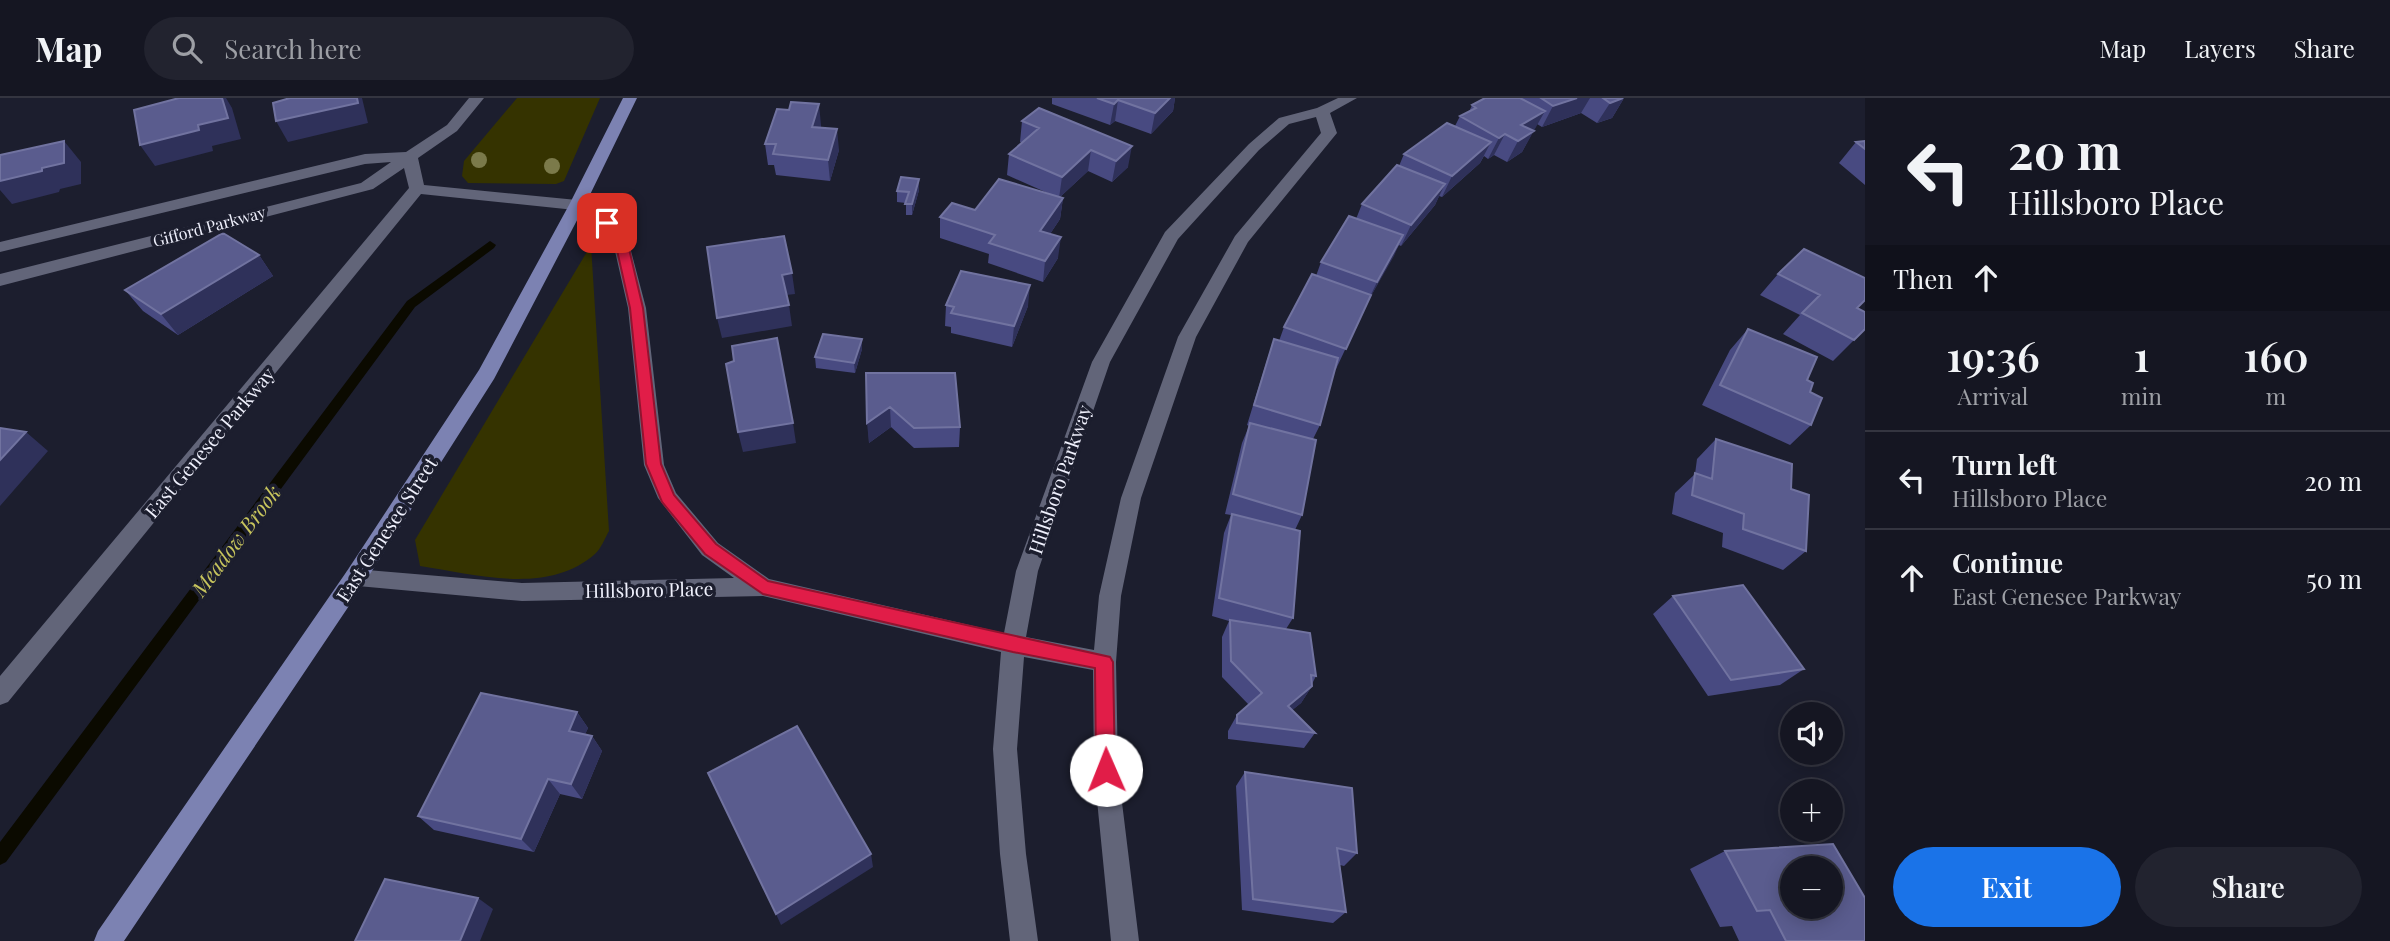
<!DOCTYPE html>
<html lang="en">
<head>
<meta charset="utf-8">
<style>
	body { margin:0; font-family:"Playfair Display",serif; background:#22232f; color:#f1f3f6; height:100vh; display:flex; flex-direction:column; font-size:26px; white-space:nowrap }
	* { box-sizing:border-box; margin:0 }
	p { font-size:23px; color:#9d9fa5 }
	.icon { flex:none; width:38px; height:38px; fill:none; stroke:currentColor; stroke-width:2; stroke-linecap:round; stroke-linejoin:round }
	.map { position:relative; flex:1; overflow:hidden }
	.drawer { display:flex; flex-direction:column; background:#151622; width:525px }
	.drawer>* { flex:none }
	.banner { background:#151622; color:#f1f3f6; overflow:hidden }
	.buttons { position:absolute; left:1780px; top:604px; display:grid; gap:14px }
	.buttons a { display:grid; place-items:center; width:63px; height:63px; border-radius:50%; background:#151622; box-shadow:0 4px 18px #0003,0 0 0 2px #343540; font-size:35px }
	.pin { position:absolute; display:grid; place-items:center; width:60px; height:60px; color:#fff; margin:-30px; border-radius:14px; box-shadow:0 4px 10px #0006 }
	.me { position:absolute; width:77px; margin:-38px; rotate:359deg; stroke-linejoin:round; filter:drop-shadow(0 0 5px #0008) }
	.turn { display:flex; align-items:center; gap:24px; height:147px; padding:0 28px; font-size:32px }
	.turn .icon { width:91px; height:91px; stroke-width:2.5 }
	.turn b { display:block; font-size:49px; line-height:60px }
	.then { display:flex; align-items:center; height:66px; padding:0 28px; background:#0003; gap:14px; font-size:26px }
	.eta { display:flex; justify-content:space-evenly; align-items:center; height:119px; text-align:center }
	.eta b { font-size:42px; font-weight:600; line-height:49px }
	.cta { display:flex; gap:14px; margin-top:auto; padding:14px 28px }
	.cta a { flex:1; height:80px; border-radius:42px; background:#1a73e8; color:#fff; font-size:28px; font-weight:600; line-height:80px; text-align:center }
	.cta a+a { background:#22232f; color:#f1f3f6 }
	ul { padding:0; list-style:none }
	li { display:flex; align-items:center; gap:21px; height:98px; padding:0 28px; border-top:2px solid #343540 }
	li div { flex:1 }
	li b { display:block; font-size:26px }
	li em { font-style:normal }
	header { display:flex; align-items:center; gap:42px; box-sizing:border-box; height:98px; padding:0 35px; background:#151622; border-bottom:2px solid #343540 }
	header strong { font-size:33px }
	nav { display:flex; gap:38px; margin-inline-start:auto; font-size:24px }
	.search { width:490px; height:63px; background:#22232f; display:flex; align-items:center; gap:18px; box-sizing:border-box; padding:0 24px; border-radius:38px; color:#9d9fa5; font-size:26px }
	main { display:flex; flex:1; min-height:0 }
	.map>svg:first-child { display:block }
	.green { fill:#353300 }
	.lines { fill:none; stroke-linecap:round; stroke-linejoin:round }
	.stream { fill:#0b0a00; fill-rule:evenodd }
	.street { fill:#626579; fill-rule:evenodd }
	.primary { fill:#7c82b2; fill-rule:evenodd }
	.tree { fill:#7b7a4a }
	.wall { fill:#484a81 }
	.shaded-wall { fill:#2f315a }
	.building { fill:#5a5c8e; stroke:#7173a0; stroke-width:2; fill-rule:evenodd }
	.route { fill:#e11d48; stroke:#92132f; stroke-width:2 }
	.labels { text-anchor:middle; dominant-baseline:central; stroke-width:7; stroke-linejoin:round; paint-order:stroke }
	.far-street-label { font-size:16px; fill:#eff0fc; stroke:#1c1e2e }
	.street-label { font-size:19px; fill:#eff0fc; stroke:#1c1e2e }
	.water-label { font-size:21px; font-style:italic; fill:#c7c45d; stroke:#1c1e2e }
</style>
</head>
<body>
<header>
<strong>Map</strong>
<div class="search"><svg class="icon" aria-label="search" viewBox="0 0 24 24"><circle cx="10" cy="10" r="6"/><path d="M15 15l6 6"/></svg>Search here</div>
<nav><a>Map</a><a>Layers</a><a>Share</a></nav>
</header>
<main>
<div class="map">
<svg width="1865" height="843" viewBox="0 0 1865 843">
	<rect width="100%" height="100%" fill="#1c1e2e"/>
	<path class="green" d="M517 0H600L564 83 556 86 468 85 462 78 464 63Z
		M591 147 609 433C605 440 601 451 595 456 547 498 475 476 420 468L415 442Z"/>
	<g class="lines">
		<path class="stream" d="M490 143 496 147 494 150 415 209 6 764 0 767V744L407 203Z"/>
		<path class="street" d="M469 0H484L457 33 418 60 424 87 577 102 602 110 626 134 646 210 664 367 676 395 718 445 769 481 1004 535 1016 473 1092 264 1165 134 1249 46 1279 20 1317 10 1338 0H1357L1330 15 1337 35 1248 144 1196 239 1141 400 1121 498 1116 564 1118 672 1139 843H1111L1094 672 1093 572 1024 559 1017 651 1026 756 1038 843H1010L1000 756 993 651 1001 554 763 498 522 503 347 487 344 480 347 473 355 471 522 485 734 480 702 457 658 400 644 367 628 210 612 140 590 118 575 112 421 96 8 604 0 607V578L409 90 404 70 373 91 0 188V176L361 85 391 64 365 66 0 154V144L365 56 406 54 447 27ZM1316 19 1321 35 1235 138 1178 239 1121 400 1099 498 1094 552 1026 539 1038 473 1110 264 1178 141 1259 52 1289 26Z"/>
		<path class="primary" d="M623 0H637L585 107 494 281 363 487 124 843H94L98 833 347 473 479 272 569 107Z"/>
	</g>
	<g class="tree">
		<circle cx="479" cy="62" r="8"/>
		<circle cx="552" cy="68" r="8"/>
	</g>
	<path class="wall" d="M1052 0H1175L1173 13 1151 36 1115 23 1110 27 1052 6Z
		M1485 0H1624L1612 20 1597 25 1581 15 1542 29 1537 26 1522 54 1507 64 1494 57 1488 61 1484 58 1480 65 1442 99 1439 98 1435 107 1401 148 1399 147 1367 205 1336 271H1335L1320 327 1313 341 1302 417 1295 432 1293 520 1286 531 1316 578 1312 586V588L1301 605 1292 612 1315 635 1304 650 1228 641V633L1237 617 1249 607 1222 579V539L1229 523 1212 518 1224 435 1231 417 1225 416 1242 345 1249 328 1247 327 1267 262 1274 241 1279 243 1284 229 1316 178 1321 164 1356 121 1362 106 1399 68 1404 56 1455 28 1460 18 1469 14 1472 7Z
		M1039 10 1128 69 1112 84 1088 73 1060 99 1063 100 1060 121 1050 136 1058 160 1043 184 988 165 989 156 940 140V119L1052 97 1007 77 1009 56 1022 45 1020 44 1022 23Z
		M821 27 820 30 839 52 830 83 776 77 774 67H768L765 46Z
		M1865 43V87L1839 65 1856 44Z
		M919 92 912 117H906V105L897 104V93Z
		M259 157 273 178 178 237 143 213 125 192Z
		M1778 176 1857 210 1854 242 1833 263 1783 236 1800 217 1760 197Z
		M946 207 1028 208 1012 249 951 235V229L945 228Z
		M1748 231 1807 282 1811 327 1790 347 1702 307 1730 252Z
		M862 241V251L855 275 816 270 815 259Z
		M866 275 960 329 959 349 914 350 891 329 869 345Z
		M1716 341 1791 391 1806 453 1783 472 1722 449 1723 435 1672 416 1675 395 1695 376 1697 361Z
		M1673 498 1804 571 1780 587 1708 598 1653 516Z
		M577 614 588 630 585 636 592 638 602 653 582 701 560 696 534 754 434 732 418 718Z
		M1245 674 1357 755 1344 768 1340 767 1346 814 1333 825 1242 812 1236 688Z
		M1725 753 1865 843H1739L1732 828 1720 829 1690 771Z"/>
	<path class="shaded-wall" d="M222 0H226L232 10 241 41 212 48 213 53 155 68 140 47 198 27Z
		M357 0H362L368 25 288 44 276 23Z
		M1170 0H1175L1173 13 1151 36 1155 15Z
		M1577 0H1590L1581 15 1542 29 1553 8Z
		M1624 0 1612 20 1597 25 1610 5Z
		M1118 2 1115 23 1110 27 1114 6Z
		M819 6 821 27 814 50 812 29Z
		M1545 13 1522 54 1507 64 1518 43 1521 27Z
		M837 31 839 52 830 83 828 62Z
		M1505 36 1494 57 1488 61 1499 40Z
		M64 43 81 64V86L60 91 59 94 12 106 0 92V83L42 70Z
		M1491 44 1480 65 1442 99 1452 78Z
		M1132 48 1128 69 1112 84 1116 63Z
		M1091 52 1088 73 1059 100 1062 79Z
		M919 81V92L912 117V106Z
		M1445 86 1435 107 1401 148 1411 127Z
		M1063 100 1060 121 1038 154 1040 133Z
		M1403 137 1394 158 1367 205 1377 184Z
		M1061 139 1058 160 1043 184 1045 163Z
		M259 157 273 178 178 237 161 216Z
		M792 175 795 196 786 197 782 177Z
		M1030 187 1028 208 1012 249 1014 228Z
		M789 207 792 228 722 240 717 220Z
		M862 241V251L855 275 854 265Z
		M890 309 891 329 869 345 867 325Z
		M793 325 796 345 743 354 738 334Z
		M26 334 48 353 0 408V362Z
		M1312 588 1301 605 1278 624 1288 608Z
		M577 614 588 630 580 648 569 633Z
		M592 638 602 653 582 701 571 686Z
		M548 681 560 696 534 754 521 741Z
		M871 756 873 769 781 827 776 816Z
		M478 800 493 811 480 843H460Z"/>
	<path class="building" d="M179 0H222L228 20 198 27 199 32 140 47 134 12Z
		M290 0H357L358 5 276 23 273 5Z
		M1097 0H1170L1155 15 1118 2 1114 6Z
		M1485 0H1520L1545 13 1521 27 1534 33 1518 43 1505 36 1499 40 1460 18 1476 10 1472 7Z
		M1541 0H1577L1553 8Z
		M1603 0H1623L1610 5Z
		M791 4 819 6 812 29 837 31 828 62 773 56 776 46H765L777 11 789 12Z
		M1039 10 1132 48 1116 63 1091 52 1062 79 1009 56 1039 30 1022 23Z
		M1447 25 1491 44 1452 78 1404 56Z
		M64 43V65L42 70V73L0 83V57Z
		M1865 43V51L1856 44Z
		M1397 67 1445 86 1411 127 1362 106Z
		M901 79 919 81 912 106H905L909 94 897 93Z
		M999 81 1063 100 1040 133 1061 139 1045 163 989 145 995 137 940 119 952 105 975 112Z
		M1349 118 1403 137 1377 184 1321 164Z
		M223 135 259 157 161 216 125 192Z
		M784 138 792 175 782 177 789 207 717 220 707 149Z
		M1804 151 1865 180V202L1857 210 1865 214V231L1854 242 1802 215 1820 197 1778 176Z
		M961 173 1030 187 1014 228 951 215 954 209 946 207Z
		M1312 176 1371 197 1346 251 1284 229Z
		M1748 231 1817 259 1807 282 1813 285 1810 294 1822 300 1811 327 1720 287Z
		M823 236 862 241 854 265 815 259Z
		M777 240 793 325 738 334 726 266 734 263 732 248Z
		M1274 241 1338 260 1320 327 1254 307Z
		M866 275H955L960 329 914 330 890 309 867 325Z
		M1250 325 1316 342 1302 417 1233 396Z
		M0 330 26 334 0 362Z
		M1716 341 1792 366 1791 391 1809 397 1806 453 1743 431 1744 416 1692 397 1695 375 1712 381Z
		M1232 416 1300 433 1293 520 1219 500Z
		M1743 487 1804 571 1731 582 1673 498Z
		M1230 522 1310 535 1316 578 1311 577 1312 588 1288 608 1315 635 1237 625V617L1262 595 1231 563Z
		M481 595 577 614 569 633 592 638 571 686 548 681 521 741 418 718Z
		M797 628 871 756 776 816 708 675Z
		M1245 674 1352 690 1357 755 1337 750 1346 814 1253 801Z
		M1833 746 1865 800V843H1786L1770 812 1757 813 1725 753ZM1792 770H1830V808H1792Z
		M385 781 478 800 460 843H355Z"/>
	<path class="route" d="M607 121 626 138 643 210 661 366 674 397 716 446 768 483 1110 559 1113 564 1115 672 1112 678 1106 681 1099 678 1096 672 1095 570 1013 554 763 496 705 456 662 404 646 366 630 210 614 139 600 125Z"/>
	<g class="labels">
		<g class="far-street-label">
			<text transform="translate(209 128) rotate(-15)">Gifford Parkway</text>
		</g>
		<g class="street-label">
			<text transform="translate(209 344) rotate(-50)">East Genesee Parkway</text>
			<text transform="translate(1059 381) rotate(-71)">Hillsboro Parkway</text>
			<text transform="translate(386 431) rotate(-57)">East Genesee Street</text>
			<text transform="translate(649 491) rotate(-1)">Hillsboro Place</text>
		</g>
		<g class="water-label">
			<text transform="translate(235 442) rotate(-53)">Meadow Brook</text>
		</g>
	</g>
</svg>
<div class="buttons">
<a><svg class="icon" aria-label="sound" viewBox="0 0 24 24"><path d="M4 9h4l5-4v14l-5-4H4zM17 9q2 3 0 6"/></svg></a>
<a>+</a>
<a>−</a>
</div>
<div class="pin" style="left:607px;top:125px;background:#d93025"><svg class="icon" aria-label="arrive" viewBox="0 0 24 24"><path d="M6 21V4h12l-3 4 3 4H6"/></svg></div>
<svg class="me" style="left:1106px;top:672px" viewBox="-20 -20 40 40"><circle r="19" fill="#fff"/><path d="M0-13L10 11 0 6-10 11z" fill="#e11d48"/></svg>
</div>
<section class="drawer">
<div class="banner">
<div class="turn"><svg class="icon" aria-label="left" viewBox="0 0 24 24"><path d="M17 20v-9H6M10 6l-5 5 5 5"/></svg><div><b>20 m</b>Hillsboro Place</div></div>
<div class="then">Then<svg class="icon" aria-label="ahead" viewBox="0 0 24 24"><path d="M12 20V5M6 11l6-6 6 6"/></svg></div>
</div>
<div class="eta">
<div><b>19:36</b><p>Arrival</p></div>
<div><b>1</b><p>min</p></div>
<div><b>160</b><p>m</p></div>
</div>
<ul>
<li><svg class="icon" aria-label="left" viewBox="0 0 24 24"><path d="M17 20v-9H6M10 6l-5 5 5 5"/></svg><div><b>Turn left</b><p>Hillsboro Place</p></div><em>20 m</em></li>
<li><svg class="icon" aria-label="ahead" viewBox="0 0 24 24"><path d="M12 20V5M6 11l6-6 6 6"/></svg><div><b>Continue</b><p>East Genesee Parkway</p></div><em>50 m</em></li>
</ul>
<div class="cta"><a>Exit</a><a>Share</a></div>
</section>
</main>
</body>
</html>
